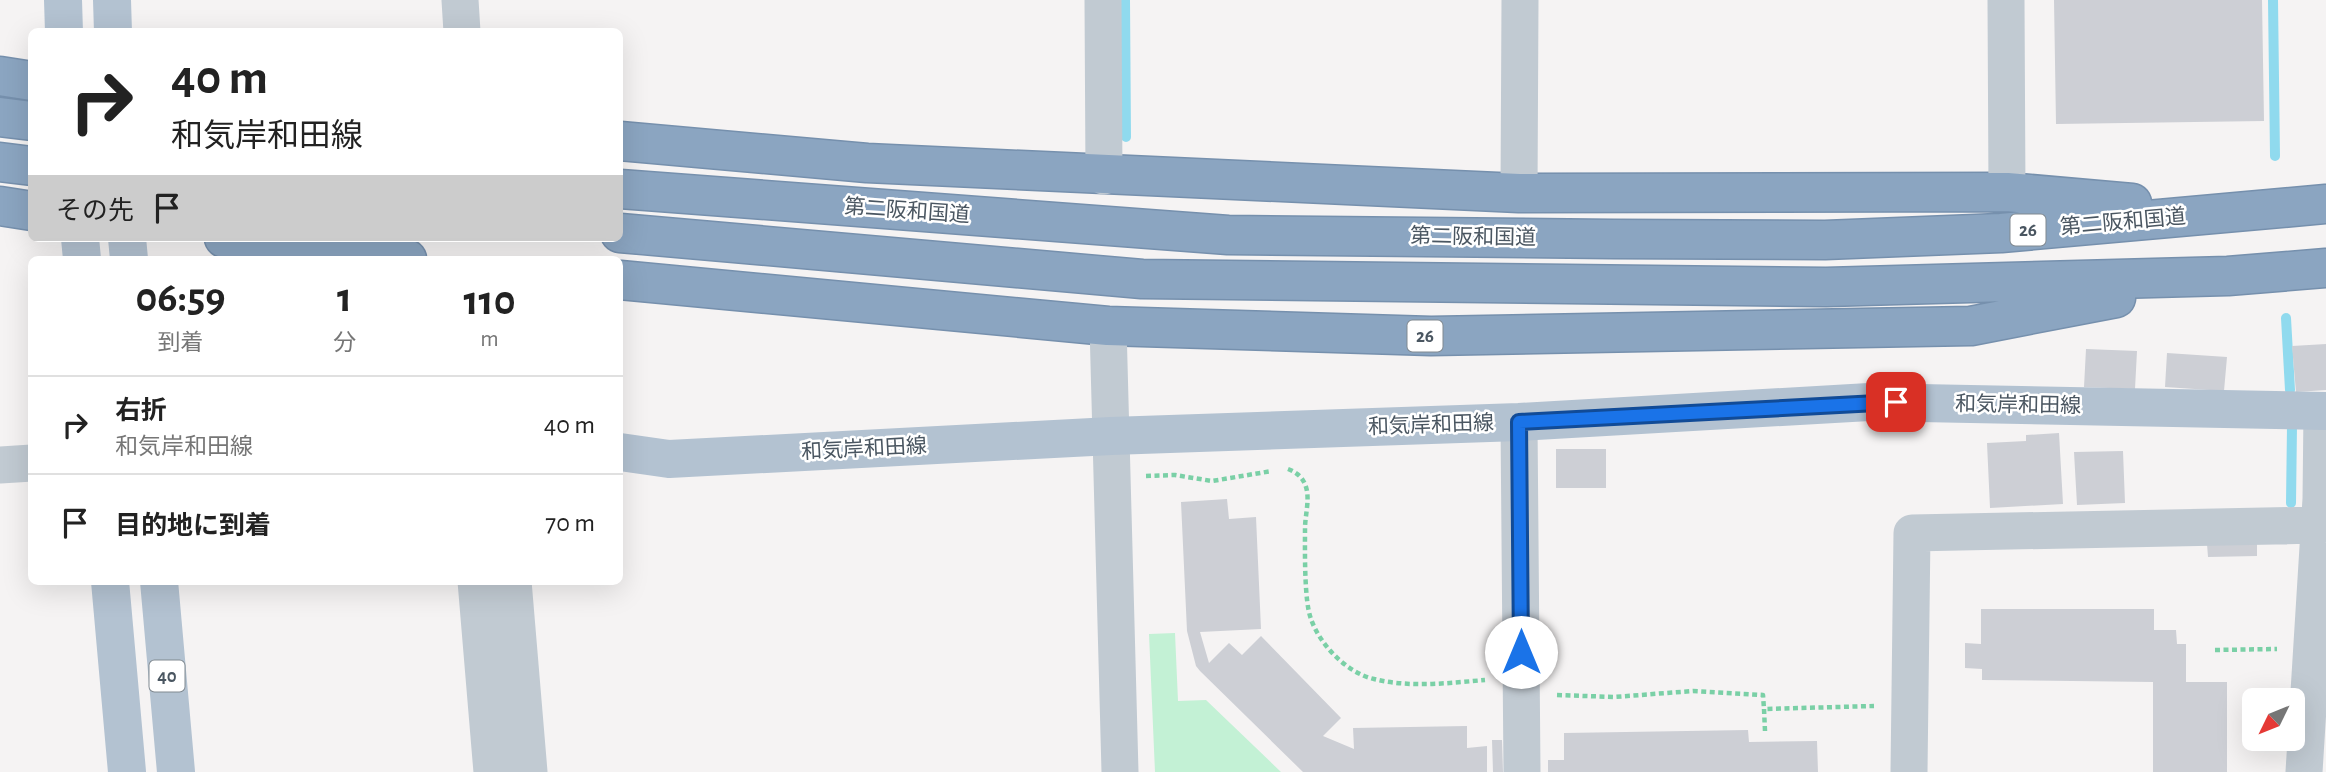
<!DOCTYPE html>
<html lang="ja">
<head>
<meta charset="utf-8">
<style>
	body { margin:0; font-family:"Alegreya Sans","Noto Sans JP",sans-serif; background:#f2f2f2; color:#222; height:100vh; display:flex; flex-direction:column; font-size:26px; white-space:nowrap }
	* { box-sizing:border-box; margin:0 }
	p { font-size:23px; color:#767676 }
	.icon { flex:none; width:38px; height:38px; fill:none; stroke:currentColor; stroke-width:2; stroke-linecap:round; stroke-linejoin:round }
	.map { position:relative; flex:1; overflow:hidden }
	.details { position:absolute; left:28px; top:256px; width:595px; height:329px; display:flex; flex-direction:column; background:#fff; border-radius:10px; box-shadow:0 7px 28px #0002 }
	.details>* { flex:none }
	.hud { position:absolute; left:28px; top:28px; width:595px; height:214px; border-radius:10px; box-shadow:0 7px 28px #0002; background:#fff; color:#222; overflow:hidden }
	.needle { width:46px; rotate:227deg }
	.fabs { position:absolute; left:2242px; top:688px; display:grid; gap:14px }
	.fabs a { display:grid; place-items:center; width:63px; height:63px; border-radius:10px; background:#fff; box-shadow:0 7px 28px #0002; font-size:35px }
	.pin { position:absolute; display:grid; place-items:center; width:60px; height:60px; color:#fff; margin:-30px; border-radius:14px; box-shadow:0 4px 10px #0006 }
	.me { position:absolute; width:77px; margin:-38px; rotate:0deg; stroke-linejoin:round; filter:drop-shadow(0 0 5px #0008) }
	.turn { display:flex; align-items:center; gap:24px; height:147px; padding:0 28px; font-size:32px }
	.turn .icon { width:91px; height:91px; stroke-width:2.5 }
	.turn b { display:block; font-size:49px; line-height:60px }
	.then { display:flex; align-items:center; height:66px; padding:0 28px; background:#0003; gap:14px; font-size:26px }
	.eta { display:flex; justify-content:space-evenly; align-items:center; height:119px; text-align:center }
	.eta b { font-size:42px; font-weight:700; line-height:49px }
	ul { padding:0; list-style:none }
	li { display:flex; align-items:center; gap:21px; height:98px; padding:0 28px; border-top:2px solid #e0e0e0 }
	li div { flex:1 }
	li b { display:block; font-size:26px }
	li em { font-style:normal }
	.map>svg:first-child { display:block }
	.green { fill:#c3f1d5 }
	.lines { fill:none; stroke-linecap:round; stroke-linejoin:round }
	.stream { stroke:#90daee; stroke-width:10 }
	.building { fill:#cdcfd5 }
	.highway-casing { stroke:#7690ad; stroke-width:41 }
	.path { stroke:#7ad0a6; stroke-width:4.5; stroke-dasharray:5 3.5; stroke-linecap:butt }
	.minor { stroke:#c1cad2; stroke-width:37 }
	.major { stroke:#b3c2d1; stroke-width:38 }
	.highway { stroke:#8ba5c1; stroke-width:38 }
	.route-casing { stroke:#114b97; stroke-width:18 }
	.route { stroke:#1a73e8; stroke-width:12 }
	.labels { text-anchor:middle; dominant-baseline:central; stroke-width:5; stroke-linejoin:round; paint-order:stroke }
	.shield { fill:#fff; stroke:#808990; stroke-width:2 }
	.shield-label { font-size:19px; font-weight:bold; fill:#4a5661 }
	.street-label { font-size:21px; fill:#4a5661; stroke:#fff }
</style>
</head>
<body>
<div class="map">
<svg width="2326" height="772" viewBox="0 0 2326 772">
	<rect width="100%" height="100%" fill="#f5f3f3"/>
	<path class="green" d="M1175 633 1178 701 1206 700 1281 772H1155L1149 634Z"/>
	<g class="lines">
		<path class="stream" d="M1125 0 1126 137
			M2273 0 2275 156
			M2286 318 2290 390
			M2291 503 2292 426"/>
	</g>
	<path class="building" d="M2054 0H2262L2264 121 2056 124Z
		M2326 344V390L2296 392 2292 346Z
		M2086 349 2137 351 2135 389 2084 387Z
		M2167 353 2227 357 2224 391 2165 387Z
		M2059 433 2063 504 1990 508 1987 443 2026 441V435Z
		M1556 449H1606V488H1556Z
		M2123 451 2125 503 2077 505 2074 452Z
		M1227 499 1229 519 1256 517 1261 629 1200 632 1209 663 1229 643 1242 655 1261 636 1341 718 1323 736 1354 749 1353 728 1467 726V748L1487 746V772H1303L1200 671 1196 666 1187 631 1181 502Z
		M2257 543V556L2208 557 2207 544Z
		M1981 609H2154V630H2176L2177 644H2186V682H2227V772H2153V682L1982 680V669L1965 668V643L1981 644Z
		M1748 730 1749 742 1817 741 1818 772H1548V760H1564V733Z
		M1492 740H1502L1503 772H1493Z"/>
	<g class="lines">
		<defs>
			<path id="highway" d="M0 76 32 81
				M0 117 32 121
				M620 141 867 163 1519 193 2007 192 2132 203
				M0 162 32 166
				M620 189 1228 235 1613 239 1825 240 2001 233 2326 204
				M0 206 32 211
				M620 233 1142 279 1826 287 2228 276 2326 268
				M224 238 407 259
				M620 280 1108 326 1431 336 1971 326 2116 298"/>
		</defs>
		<use href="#highway" class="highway-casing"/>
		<path class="path" d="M1288 469C1296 472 1303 477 1306 487 1310 500 1305 515 1305 529 1305 550 1304 601 1311 619 1320 645 1347 673 1374 679 1410 688 1449 683 1485 680
			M1146 476 1175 475 1212 481 1272 471
			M2215 650 2277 649
			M1557 695 1614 697 1693 691 1763 695 1764 709
			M1765 731 1764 709 1874 706"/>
		<path class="minor" d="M460 0 462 32
			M1103 0 1104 176
			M2006 0 2007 192
			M1519 193 1520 0
			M1108 326 1120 772
			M1519 422 1522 772
			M0 465 32 463
			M476 581 492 772
			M513 581 529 772
			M1909 772 1912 533 2320 525
			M2304 772 2321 499 2322 411"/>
		<path class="major" d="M63 0 64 32
			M112 0 113 32
			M80 238 82 259
			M127 238 129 259
			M620 452 669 459 1111 436 1519 422 1869 402 2326 411
			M110 581 127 772
			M159 581 176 772"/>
		<use href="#highway" class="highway"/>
	</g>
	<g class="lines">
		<defs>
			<path id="route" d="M1521 652 1519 422 1896 402"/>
		</defs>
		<use href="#route" class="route-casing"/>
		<use href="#route" class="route"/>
	</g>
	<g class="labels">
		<g class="shield">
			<rect x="2010.5" y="214.5" width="35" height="31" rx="5"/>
			<rect x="1407.5" y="320.5" width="35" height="31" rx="5"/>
			<rect x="149.5" y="660.5" width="35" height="31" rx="5"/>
		</g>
		<g class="shield-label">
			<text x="2028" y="230">26</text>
			<text x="1425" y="336">26</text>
			<text x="167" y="676">40</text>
		</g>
		<g class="street-label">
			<text transform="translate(907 211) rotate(4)">第二阪和国道</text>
			<text transform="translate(2123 222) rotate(-5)">第二阪和国道</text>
			<text transform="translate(1473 237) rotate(1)">第二阪和国道</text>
			<text transform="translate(2018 405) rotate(1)">和気岸和田線</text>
			<text transform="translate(1431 425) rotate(-2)">和気岸和田線</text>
			<text transform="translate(864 449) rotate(-3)">和気岸和田線</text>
		</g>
	</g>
</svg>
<div class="fabs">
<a><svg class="needle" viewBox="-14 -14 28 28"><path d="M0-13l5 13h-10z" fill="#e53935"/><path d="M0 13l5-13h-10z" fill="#767676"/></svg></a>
</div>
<div class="pin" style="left:1896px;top:402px;background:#d93025"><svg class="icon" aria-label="arrive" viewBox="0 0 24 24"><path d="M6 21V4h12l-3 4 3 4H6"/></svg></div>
<svg class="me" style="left:1521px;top:652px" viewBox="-20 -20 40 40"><circle r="19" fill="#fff"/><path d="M0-13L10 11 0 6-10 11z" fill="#1a73e8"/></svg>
<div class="hud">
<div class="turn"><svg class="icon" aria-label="right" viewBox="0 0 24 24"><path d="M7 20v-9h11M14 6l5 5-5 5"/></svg><div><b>40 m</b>和気岸和田線</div></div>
<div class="then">その先<svg class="icon" aria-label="arrive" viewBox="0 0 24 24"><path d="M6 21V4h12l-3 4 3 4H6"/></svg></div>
</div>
<section class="details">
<div class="eta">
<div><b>06:59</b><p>到着</p></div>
<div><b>1</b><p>分</p></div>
<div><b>110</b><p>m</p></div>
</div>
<ul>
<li><svg class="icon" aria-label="right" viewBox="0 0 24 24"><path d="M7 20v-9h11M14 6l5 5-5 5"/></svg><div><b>右折</b><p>和気岸和田線</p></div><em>40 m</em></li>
<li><svg class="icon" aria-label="arrive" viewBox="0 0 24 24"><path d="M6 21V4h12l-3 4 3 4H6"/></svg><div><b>目的地に到着</b></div><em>70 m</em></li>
</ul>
</section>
</div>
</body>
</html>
